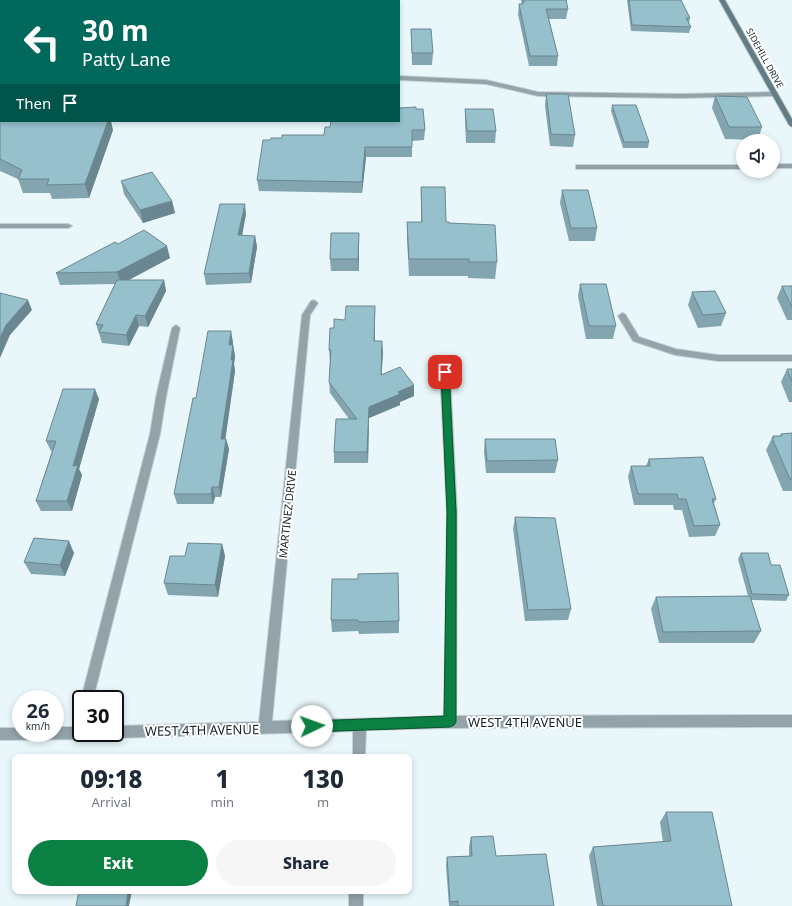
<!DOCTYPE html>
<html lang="en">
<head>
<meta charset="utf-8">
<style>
	body { margin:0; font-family:"Noto Sans",sans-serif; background:#f6f6f7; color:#1f2937; height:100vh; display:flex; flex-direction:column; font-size:15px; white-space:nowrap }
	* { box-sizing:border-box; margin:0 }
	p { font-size:13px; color:#747a83 }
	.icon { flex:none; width:22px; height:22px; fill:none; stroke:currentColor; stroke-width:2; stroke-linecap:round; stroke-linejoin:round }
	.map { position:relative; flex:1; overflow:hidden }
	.side { position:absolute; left:12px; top:754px; width:400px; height:140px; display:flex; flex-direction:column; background:#fff; border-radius:8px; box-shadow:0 2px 6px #0003 }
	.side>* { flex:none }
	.hud { position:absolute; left:0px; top:0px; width:400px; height:122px; box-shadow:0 2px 6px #0003; background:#00695c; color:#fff; overflow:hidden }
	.fabs { position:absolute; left:736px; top:134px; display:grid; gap:8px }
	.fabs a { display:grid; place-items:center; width:44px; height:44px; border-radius:50%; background:#fff; box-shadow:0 2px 6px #0003; font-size:20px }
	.speed { position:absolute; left:12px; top:690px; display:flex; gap:8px; font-size:20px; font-weight:700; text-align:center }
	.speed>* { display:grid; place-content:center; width:52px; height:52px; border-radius:50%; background:#fff; box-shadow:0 2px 6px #0003; line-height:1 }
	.speed small { font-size:10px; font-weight:400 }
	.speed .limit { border:2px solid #111; border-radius:6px; background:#fff; color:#111 }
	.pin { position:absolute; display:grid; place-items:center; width:34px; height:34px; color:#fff; margin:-17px; border-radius:8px; box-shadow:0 2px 6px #0006 }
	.me { position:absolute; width:44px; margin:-22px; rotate:87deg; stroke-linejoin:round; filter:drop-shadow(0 0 3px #0008) }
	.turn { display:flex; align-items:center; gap:14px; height:84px; padding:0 16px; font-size:18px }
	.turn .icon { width:52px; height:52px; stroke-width:2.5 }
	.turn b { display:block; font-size:28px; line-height:34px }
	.then { display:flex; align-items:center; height:38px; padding:0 16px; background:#0003; gap:8px; font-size:15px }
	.eta { display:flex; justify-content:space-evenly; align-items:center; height:68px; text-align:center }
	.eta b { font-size:24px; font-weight:800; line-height:28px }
	.primary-button { display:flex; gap:8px; margin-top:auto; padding:8px 16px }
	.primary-button a { flex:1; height:46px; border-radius:24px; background:#0b8043; color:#fff; font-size:16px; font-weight:800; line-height:46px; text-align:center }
	.primary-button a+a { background:#f6f6f7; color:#1f2937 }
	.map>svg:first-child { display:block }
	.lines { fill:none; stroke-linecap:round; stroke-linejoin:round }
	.lane-casing { stroke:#c3d1d5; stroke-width:2 }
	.street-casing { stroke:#c3d1d5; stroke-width:2 }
	.secondary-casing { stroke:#c3d1d5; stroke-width:2 }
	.lane { fill:#92a3a9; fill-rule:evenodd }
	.street { fill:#92a3a9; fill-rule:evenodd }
	.secondary { fill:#637c85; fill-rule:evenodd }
	.wall { fill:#82a5b0 }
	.shaded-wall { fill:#6a8690 }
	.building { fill:#97c0cd; stroke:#6a8690 }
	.route { fill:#0b8043; stroke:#07532c }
	.labels { text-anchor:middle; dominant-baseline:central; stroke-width:4; stroke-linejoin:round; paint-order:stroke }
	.far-street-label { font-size:9px; fill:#162327; stroke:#fff }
	.street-label { font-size:11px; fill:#162327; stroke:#fff }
	.near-street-label { font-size:13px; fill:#162327; stroke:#fff }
</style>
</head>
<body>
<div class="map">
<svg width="792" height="906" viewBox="0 0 792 906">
	<rect width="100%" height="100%" fill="#e9f7fb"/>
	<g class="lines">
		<defs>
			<path id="lane" d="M399 76 486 80 538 92 682 94 774 92 777 94 774 96 682 98 538 96 486 84 399 80Z
				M773 164H792V168H773Z
				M576 165H743V169H576Z
				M622 313 625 314 639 337 676 349 718 355H792V361H718L675 355 633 341 618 316Z
				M176 325 180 328 166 397 160 434 93 699H81L150 434 156 397 172 328Z
				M445 369 450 372 457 512 456 722 454 726 450 728 446 726 444 722 447 512 440 372Z
				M81 715V733H84L82 737 78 739 74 737 72 733 77 717Z"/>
			<path id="street" d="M0 91H1V95H0Z
				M0 224H68L72 226 68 228H0Z
				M314 300 318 303 310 315 272 721 450 716 792 715V727L450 728 366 730 365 757H353V731L115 738 111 736 109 733H115V726L259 722 302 315 311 301Z
				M55 727H81V733H94L92 737 88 739 0 740V728H21V733H55Z
				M349 891H363V906H349Z"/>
			<path id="secondary" d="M719 0H725L792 119V127L789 125Z"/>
		</defs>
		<use href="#lane" class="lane-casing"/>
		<use href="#street" class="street-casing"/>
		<use href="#secondary" class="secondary-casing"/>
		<use href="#lane" class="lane"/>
		<use href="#street" class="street"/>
		<use href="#secondary" class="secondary"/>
	</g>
	<path class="wall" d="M0 0 1 1V23H0Z
		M521 0H566L568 9 566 19H549L558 56 557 66H529L518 14 519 4H522Z
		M627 0H681L690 18 689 23 691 27 689 33 631 31Z
		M411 29 433 53 432 65H412Z
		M546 94 575 135 573 147 550 146 545 106Z
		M715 96 762 127 758 140 725 139 712 108Z
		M0 102 113 130 89 198 52 199 50 193H23L18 179 0 171Z
		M612 105 649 142 648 148H623L611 111Z
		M416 109 425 130 424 140 412 141V157H366L362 193 259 191 257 180 270 140 282 138 324 135 330 127Z
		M465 109 496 131 495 143H466L465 121Z
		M121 181 172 201 175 213 143 223 124 194Z
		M421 187 446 222 497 262 495 279 468 278V276H409L407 239V222H421Z
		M562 190 597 228 595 241H569L560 203Z
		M246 214 242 235 255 236 257 247 251 283 206 285 204 274Z
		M118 244 170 258 129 280H164L166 291 148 327 139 326 129 346 102 343 96 324 115 284 60 285 56 273Z
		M359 246V271H331L330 259Z
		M580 284 616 326 613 339H586L578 296Z
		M782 286H792V320H787L777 298Z
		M692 292 726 313 721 326 698 328 688 305Z
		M375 306V341L383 352 381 375 414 396 400 402V405L369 418 368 463H334V452L349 419 330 393 329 382 330 362 329 350 334 328 345 320Z
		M233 342V345L235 356 234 364 235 371 225 439H226L229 449 221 497H215L213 504H177L174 494Z
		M787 369H792V402H789L781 382Z
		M99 399 79 469 82 475 72 511H41L36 501 52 451H51L46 441Z
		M792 433V491H783L766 450 773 436H780L781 434Z
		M485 439 558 460 555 473H486L484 451Z
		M649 459 716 499 714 503 720 525 715 536 689 537 682 510H674L673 505H634L628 477 631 466H646Z
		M515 517 571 609 568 620 525 621 513 529Z
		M222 544 225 556 218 597 168 595 164 583 185 556Z
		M74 553 65 576 31 574 24 562Z
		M741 553 771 565 789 595 786 601 751 600 761 631 754 643H659L651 609 656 597 748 596 738 559Z
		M358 579 399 621V633L359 634 358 631 332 632 331 620Z
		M666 812 732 906H597L589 856 593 847 663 842 660 822Z
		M471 837 496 856 554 906H449L446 866 447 857 469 856V847Z"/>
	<path class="shaded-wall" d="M57 0H63V1H57Z
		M108 121H111L113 130 89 198 85 184Z
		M365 147 366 157 362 193V182Z
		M172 201 175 213 143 223 140 210Z
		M245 204 246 214 240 246 238 235Z
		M359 233V271L358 259Z
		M255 236 257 247 251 283 249 273Z
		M167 246 170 258 121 284 117 272Z
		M164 280 166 291 148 327 145 316Z
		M28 300 32 310 10 335 0 358V338L6 325Z
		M375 306V352L374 341Z
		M136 315 139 326 129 346 126 335Z
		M231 331 233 342 231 356 229 345Z
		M382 341 383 352 381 386V375Z
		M233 345 235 356 234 364 235 371 224 449 221 439Z
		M414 385V396L400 402V405L369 418 368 463 367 452 369 407 398 392Z
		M95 389 99 399 79 469 82 475 72 511 67 501 73 466Z
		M226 439 229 449 221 497 219 487Z
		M212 487 215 497 213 504 211 494Z
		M69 541 74 553 65 576 60 565Z
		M222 544 225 556 218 597 215 585Z
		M128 891H132L129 906H126Z"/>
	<path class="building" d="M0 0H57V1H1V15H0Z
		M524 0H566L568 9H546L558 56H530L519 4H523L522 2H524Z
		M629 0H681L690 18H686L691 27 632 25Z
		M411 29H431L433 53H412Z
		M546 94H568L575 135 551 134Z
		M715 96 747 97 762 127H729Z
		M0 102H1V121H108L85 184 47 185 49 179H18L22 170 0 159Z
		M612 105H636L649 142H624Z
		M416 107V109H423L425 130H412V147H365L362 182 257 180 263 140H270L271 138H282V135H324L325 127H330L331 121H399V108Z
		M465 109H493L496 131H467Z
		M152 172 172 201 140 210 121 181Z
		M421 187H445L446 222H449V223L495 225 497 262H469V259H409L407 222H422Z
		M562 190H588L597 228H571Z
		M220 204H245L238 235 255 236 249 273 204 274Z
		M144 230 167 246 117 272 56 273 115 242 118 244Z
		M331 233H359L358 259H330Z
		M117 280H164L145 316 136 315 126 335 99 332 103 325 96 324Z
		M580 284H606L616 326H589Z
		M782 286H792V307Z
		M715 291 726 313 703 315 692 292Z
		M0 293 28 300 6 325 0 338Z
		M346 306H375L374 341H382L381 375 400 367 414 385 398 392 400 394 369 407 367 452H334L336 419H357L329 382 331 350H329L330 328H334V319L345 320Z
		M208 331H231L229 345H233L231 360H233L221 439H226L219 487H212L211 494H174L193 398H196Z
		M787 369H792V382Z
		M63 389H95L73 466 78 465 67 501H36L56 441H46Z
		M792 433V479H790L772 438H774L773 436H782L781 434Z
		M485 439H555L558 460 487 461Z
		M703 457 716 499H712L720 525 694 526 686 499H678L677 494H638L631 466H650L649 459Z
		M515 517 555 518 571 609 528 610Z
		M34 538 69 541 60 565 24 562Z
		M188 543 222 544 215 585 164 583 170 556H185Z
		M741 553H768L771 565H780L789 595 752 594Z
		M398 573 399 621 359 622 358 620H331L332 579H358V574Z
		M750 596 761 631 663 632 656 597Z
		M666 812H712L732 906H603L593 847 671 841Z
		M493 836 496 856 546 854 554 906H458V901L450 902 447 857 472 856 471 837Z
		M79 891H128L126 906H76Z"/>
	<path class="route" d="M442 369H445L449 372 456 512V722L454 725 450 727 312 732 308 730 307 726 308 722 312 721 444 716 447 512 441 372Z"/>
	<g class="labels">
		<g class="far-street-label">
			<text transform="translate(765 58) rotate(61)">SIDEHILL DRIVE</text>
		</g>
		<g class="street-label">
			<text transform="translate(287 514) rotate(-84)">MARTINEZ DRIVE</text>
		</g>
		<g class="near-street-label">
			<text x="525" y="722">WEST 4TH AVENUE</text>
			<text transform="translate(202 730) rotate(-1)">WEST 4TH AVENUE</text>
		</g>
	</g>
</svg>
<div class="fabs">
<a><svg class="icon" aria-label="sound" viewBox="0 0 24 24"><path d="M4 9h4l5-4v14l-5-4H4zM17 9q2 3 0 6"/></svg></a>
</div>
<div class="speed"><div>26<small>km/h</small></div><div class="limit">30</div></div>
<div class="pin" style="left:445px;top:372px;background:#d93025"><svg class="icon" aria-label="arrive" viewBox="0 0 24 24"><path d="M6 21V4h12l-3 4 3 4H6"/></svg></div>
<svg class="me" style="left:312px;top:726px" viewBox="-20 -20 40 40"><circle r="19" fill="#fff"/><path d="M0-13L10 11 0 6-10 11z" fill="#0b8043"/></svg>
<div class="hud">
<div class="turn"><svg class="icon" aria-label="left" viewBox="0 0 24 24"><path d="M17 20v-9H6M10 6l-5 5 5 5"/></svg><div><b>30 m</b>Patty Lane</div></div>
<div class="then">Then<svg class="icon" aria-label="arrive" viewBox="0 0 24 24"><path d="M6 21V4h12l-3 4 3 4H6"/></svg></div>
</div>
<section class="side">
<div class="eta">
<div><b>09:18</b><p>Arrival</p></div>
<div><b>1</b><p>min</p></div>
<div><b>130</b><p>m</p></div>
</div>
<div class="primary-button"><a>Exit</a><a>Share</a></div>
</section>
</div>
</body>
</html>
